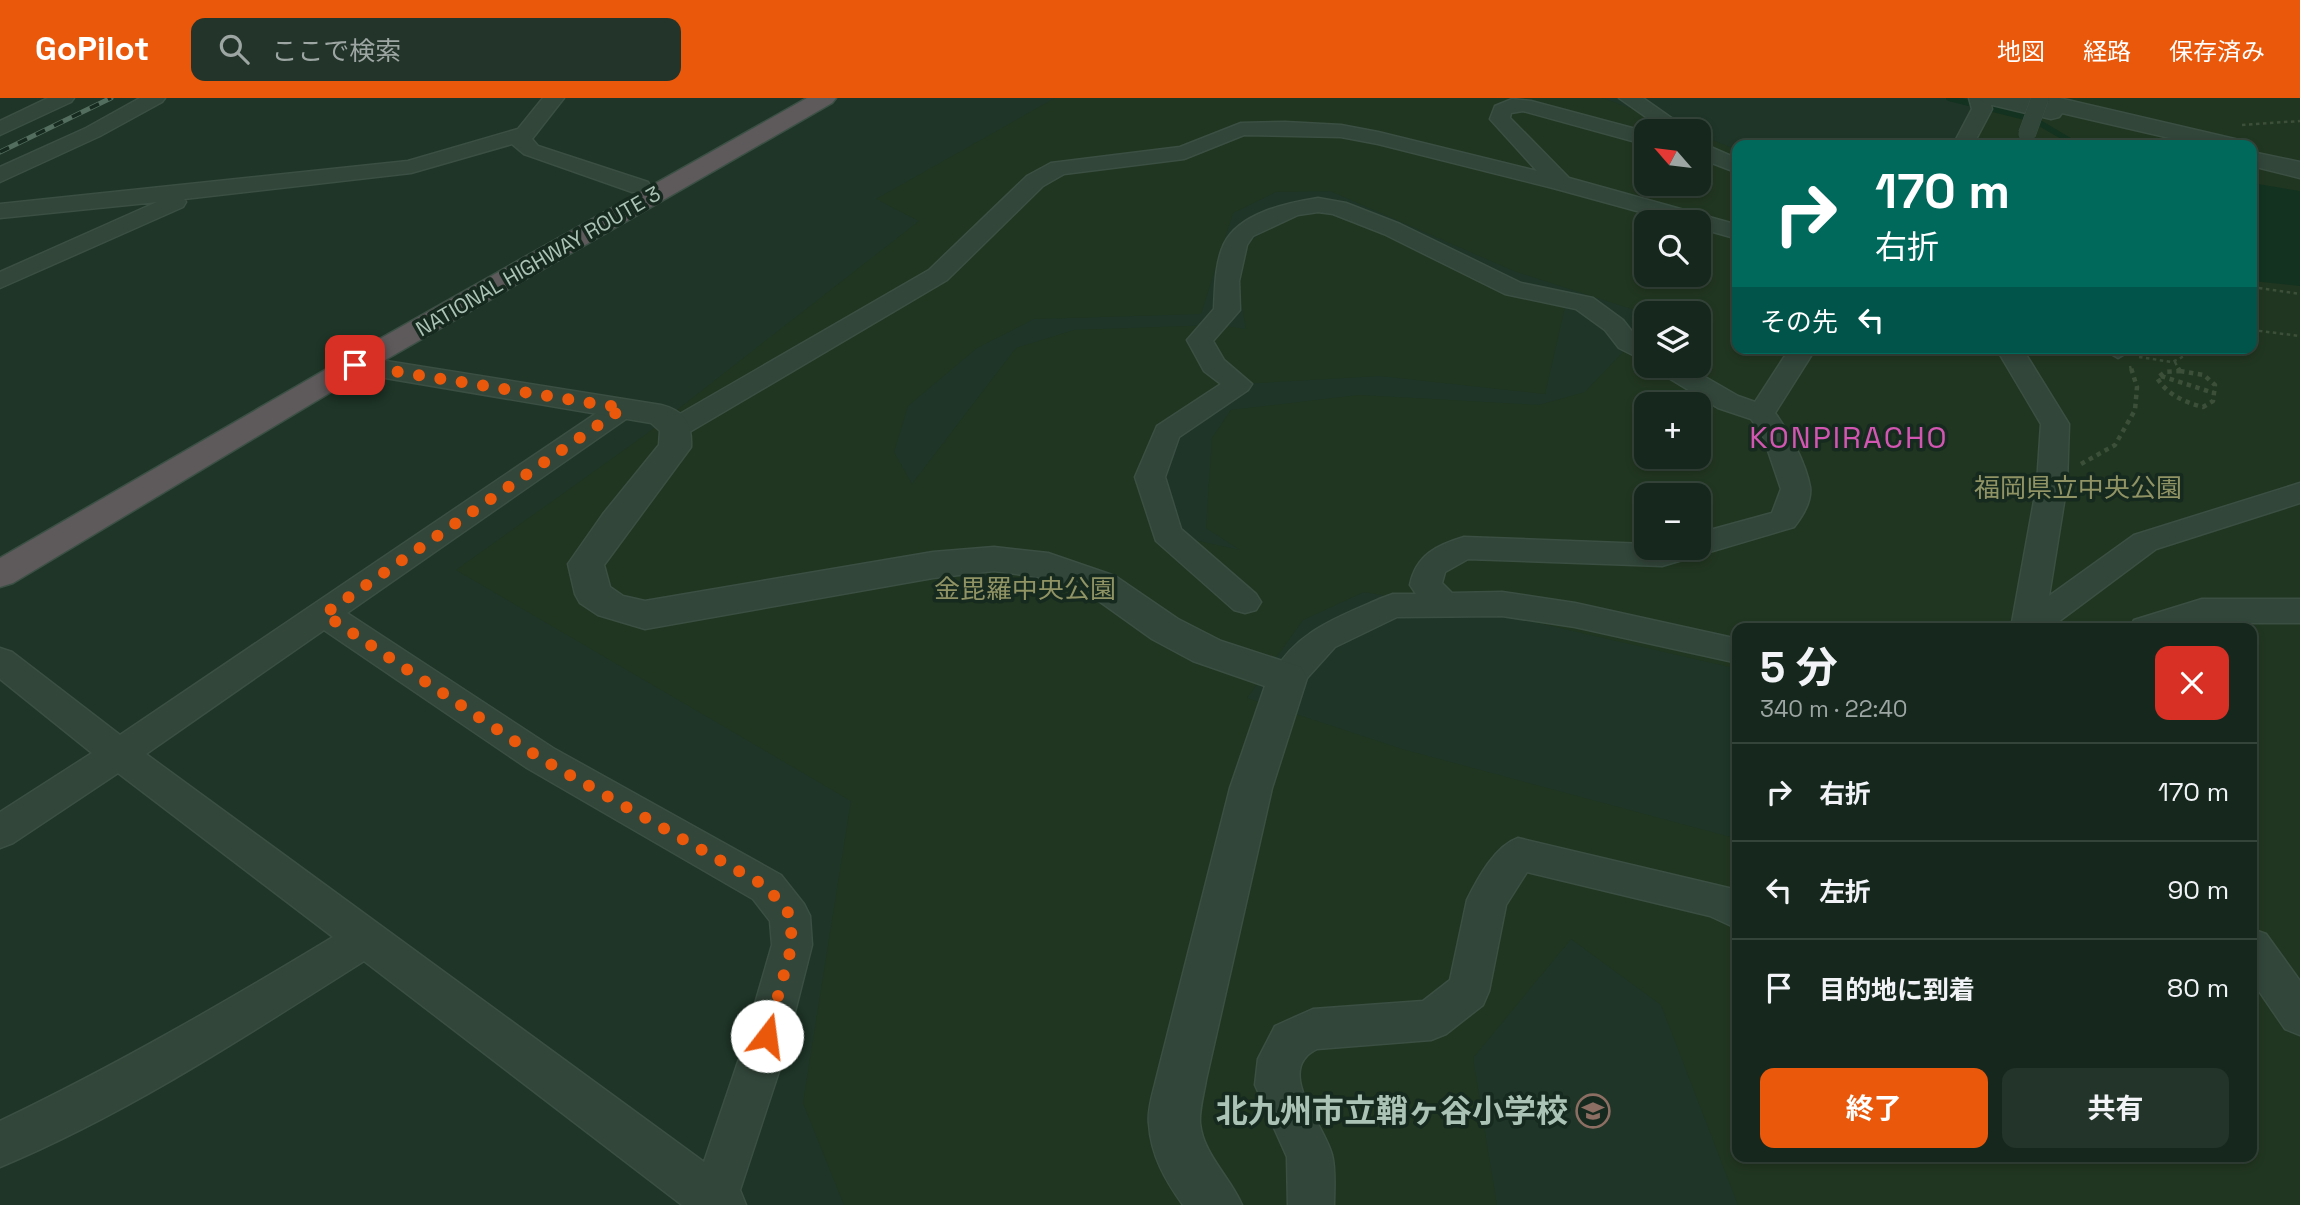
<!DOCTYPE html>
<html lang="ja">
<head>
<meta charset="utf-8">
<style>
	body { margin:0; font-family:"Space Grotesk","Noto Sans JP",sans-serif; background:#23342a; color:#f1f3f6; height:100vh; display:flex; flex-direction:column; font-size:26px; white-space:nowrap }
	* { box-sizing:border-box; margin:0 }
	p { font-size:23px; color:#9ea6a4 }
	.icon { flex:none; width:38px; height:38px; fill:none; stroke:currentColor; stroke-width:2; stroke-linecap:round; stroke-linejoin:round }
	.map { position:relative; flex:1; overflow:hidden }
	.drawer { position:absolute; left:1732px; top:525px; width:525px; height:539px; display:flex; flex-direction:column; background:#16281d; border-radius:14px; box-shadow:0 4px 10px #0003,0 0 0 2px #35443b }
	.drawer>* { flex:none }
	.guide { position:absolute; left:1732px; top:42px; width:525px; height:214px; border-radius:14px; box-shadow:0 4px 10px #0003,0 0 0 2px #35443b; background:#00695c; color:#fff; overflow:hidden }
	.needle { width:46px; rotate:298deg }
	.fabs { position:absolute; left:1634px; top:21px; display:grid; gap:14px }
	.fabs a { display:grid; place-items:center; width:77px; height:77px; border-radius:14px; background:#16281d; box-shadow:0 4px 10px #0003,0 0 0 2px #35443b; font-size:35px }
	.pin { position:absolute; display:grid; place-items:center; width:60px; height:60px; color:#fff; margin:-30px; border-radius:14px; box-shadow:0 4px 10px #0006 }
	.me { position:absolute; width:77px; margin:-38px; rotate:15deg; stroke-linejoin:round; filter:drop-shadow(0 0 5px #0008) }
	.turn { display:flex; align-items:center; gap:24px; height:147px; padding:0 28px; font-size:32px }
	.turn .icon { width:91px; height:91px; stroke-width:2.5 }
	.turn b { display:block; font-size:49px; line-height:60px }
	.then { display:flex; align-items:center; height:66px; padding:0 28px; background:#0003; gap:14px; font-size:26px }
	.round { display:grid; place-items:center; flex:none; width:74px; height:74px; border-radius:14px; background:#23342a }
	.headline { display:flex; align-items:center; justify-content:space-between; height:119px; padding:0 28px }
	h1 { font-size:42px; font-weight:700; line-height:52px }
	.primary-button { display:flex; gap:14px; margin-top:auto; padding:14px 28px }
	.primary-button a { flex:1; height:80px; border-radius:14px; background:#ea580c; color:#fff; font-size:28px; font-weight:700; line-height:80px; text-align:center }
	.primary-button a+a { background:#23342a; color:#f1f3f6 }
	ul { padding:0; list-style:none }
	li { display:flex; align-items:center; gap:21px; height:98px; padding:0 28px; border-top:2px solid #35443b }
	li div { flex:1 }
	li b { display:block; font-size:26px }
	li em { font-style:normal }
	header { display:flex; align-items:center; gap:42px; box-sizing:border-box; height:98px; padding:0 35px; background:#ea580c; color:#fff }
	header strong { font-size:33px }
	nav { display:flex; gap:38px; margin-inline-start:auto; font-size:24px }
	.search { width:490px; height:63px; background:#23342a; display:flex; align-items:center; gap:18px; box-sizing:border-box; padding:0 24px; border-radius:14px; color:#9ea6a4; font-size:26px }
	.map>svg:first-child { display:block }
	.green { fill:#213620; fill-rule:evenodd }
	.water { fill:#133220 }
	.lines { fill:none; stroke-linecap:round; stroke-linejoin:round }
	.stream { stroke:#133220; stroke-width:6 }
	.pedestrian-casing { stroke:#3b4f43; stroke-width:3 }
	.minor-casing { stroke:#3b4f43; stroke-width:3 }
	.tertiary-casing { stroke:#3b4f43; stroke-width:3 }
	.trunk-casing { stroke:#3c5045; stroke-width:3 }
	.path-far1 { stroke:#3b4f39; stroke-width:2.5; stroke-dasharray:3.5 3.5; stroke-linecap:butt }
	.path { stroke:#3b4f39; stroke-width:4.5; stroke-dasharray:4.5 4.5; stroke-linecap:butt }
	.pedestrian { fill:#32463a; fill-rule:evenodd }
	.minor { fill:#32463a; fill-rule:evenodd }
	.tertiary { fill:#32463a; fill-rule:evenodd }
	.trunk { fill:#5e5a5c; fill-rule:evenodd }
	.rail-casing { stroke:#536d5e; stroke-width:5 }
	.rail { stroke:#172a1f; stroke-width:3.5; stroke-dasharray:10; stroke-linecap:butt }
	.pedestrian-bridge-casing { stroke:#3b4f43; stroke-width:18; stroke-linecap:butt }
	.pedestrian-bridge { stroke:#32463a; stroke-width:17 }
	.route { stroke:#ea580c; stroke-width:12; stroke-dasharray:0 21.6 }
	.labels { text-anchor:middle; dominant-baseline:central; stroke-width:7; stroke-linejoin:round; paint-order:stroke }
	.far-street-label { font-size:21px; fill:#abc3b6; stroke:#172a1f }
	.park-label { font-size:26px; fill:#909363; stroke:#172a1f }
	.quarter-label { font-size:30px; letter-spacing:2px; fill:#d356b2; stroke:#172a1f }
	.near-poi-label { font-size:32px; font-weight:bold; fill:#abc3b6; stroke:#172a1f; text-anchor:end }
</style>
</head>
<body>
<header>
<strong>GoPilot</strong>
<div class="search"><svg class="icon" aria-label="search" viewBox="0 0 24 24"><circle cx="10" cy="10" r="6"/><path d="M15 15l6 6"/></svg>ここで検索</div>
<nav><a>地図</a><a>経路</a><a>保存済み</a></nav>
</header>
<div class="map">
<svg width="2300" height="1107" viewBox="0 0 2300 1107">
	<rect width="100%" height="100%" fill="#1e3527"/>
	<path class="green" d="M1055 0H1603L1690 33H1647V86H1699V37L1738 52V250H2252V47H1972L1995 0H2300V1107H1738L1661 907 1571 841 1473 960 1497 1107H844L803 1005 851 703 456 472 645 337 919 123 876 101ZM1330 93 1514 173 1647 216 1699 215V268H1647V229L1585 294 1539 307 1359 297 1231 312 1212 340 1206 430 1240 452 1167 436 1150 379 1167 334 1239 286 1380 278 1545 296 1567 200 1464 166 1338 110 1292 111 1233 157 1246 231 1216 227 1074 232 1016 250 912 386 894 354 908 308 977 250 1034 221 1201 216 1233 115 1276 94ZM1647 124H1699V177H1647ZM1647 306H1699V359H1647ZM1647 397H1699V450H1647ZM1364 494 1534 524 1738 571V530H2252V1059H1738V741L1402 651 1247 600 1303 522Z"/>
	<path class="water" d="M2252 85 2300 93V188L2252 183Z"/>
	<g class="lines">
		<path class="stream" d="M1949 0 2033 21 2077 47"/>
		<defs>
			<path id="pedestrian" d="M2101 250H2125L2128 254 2118 260Z"/>
			<path id="minor" d="M48 0H74L71 4 0 37V23Z
				M140 0H165L162 4 100 38 0 84V69L86 30Z
				M543 0H564L532 41 538 48 648 84 651 89 648 94H632L524 56 512 46 411 75 184 101 186 104 183 109 0 190V174L157 104 0 120V106L408 63 518 31Z
				M1619 0H1643L1690 33H1666Z
				M1969 0H1989L1992 11 1973 47H1953L1972 11Z
				M1512 1 1531 3 1647 34V47L1523 13 1511 15 1510 20 1569 80 1738 127V141L1699 130V124H1677L1553 90 1378 46 1341 39 1244 37 1184 61 1064 76 1043 88 947 182 686 336 676 339 666 336 662 330 666 324 929 172 1027 78 1051 65 1180 49 1241 25 1285 24 1341 27 1378 34 1537 73 1490 21 1495 8Z
				M1699 44 1738 61V75L1699 60Z
				M1318 100 1346 105 1400 126 1521 185 1593 200 1623 222 1637 240 1647 245V264L1619 250 1605 232 1576 211 1505 196 1384 136 1333 116 1318 114 1298 117 1253 138 1247 147 1239 183 1240 212 1213 243 1224 262 1252 286 1248 292 1179 339 1165 379 1181 431 1256 496 1261 504 1256 512 1245 515 1234 512 1156 443 1135 379 1157 328 1221 286 1204 273 1187 242 1214 211C1215 190 1215 165 1224 146 1239 115 1287 105 1318 100Z
				M1790 250H1816L1775 315C1789 334 1806 365 1810 389 1812 403 1802 419 1794 429L1662 468 1468 461 1445 474 1442 485 1452 495 1502 494 1575 505 1738 541V565L1575 529 1502 518 1397 519 1335 549 1299 589 1287 593 1275 589 1270 580C1296 533 1336 520 1382 500L1393 496H1416L1410 487C1416 457 1437 447 1464 439L1647 446V450H1699V435L1772 415 1781 391 1763 338 1751 321 1718 310 1659 274 1655 268H1686L1738 298 1755 304Z
				M1996 250H2022L2069 326 2067 386 2049 498 2134 437 2300 385V405L2156 451 2050 530H2011L2037 386 2041 326Z
				M623 302 633 304 637 310 633 316 347 515 553 650 781 777 804 806 810 818 812 847 783 961 740 1092 746 1107H682L364 863C247 937 129 1015 0 1069V1023C115 968 224 905 333 839L118 675 13 745 0 750V714L92 655 0 581V550L12 554 120 637 613 304ZM324 532 527 670 753 801 770 823 772 847 739 961 704 1064 146 656Z
				M2202 501H2300V525H2202L2184 530H2130L2134 522Z
				M1518 740 1733 791 1738 794V831L1710 818 1527 774 1506 807 1489 893 1483 907 1446 936 1431 942 1317 951C1273 972 1325 1027 1332 1057 1336 1072 1334 1091 1334 1107H1288L1287 1059 1255 987 1258 961 1275 928 1313 911 1423 903 1450 882 1467 802C1478 780 1495 748 1518 740Z
				M2252 831 2266 836 2300 883V937L2285 931 2252 883Z"/>
			<path id="tertiary" d="M1980 0H2059L2239 42 2242 47H2200L2062 15 2059 19 2051 21 1984 5Z
				M2252 54 2300 64V80L2252 68Z
				M355 258 661 307C685 313 692 325 691 349L604 467 610 489 623 498 645 503 933 454 994 449 1048 455 1115 478 1178 521 1221 543 1301 569 1307 580 1272 690 1206 982C1204 995 1199 1012 1200 1025 1203 1056 1230 1079 1242 1107H1183C1165 1082 1151 1057 1149 1026 1147 1012 1153 995 1156 982L1230 690 1265 588 1193 563 1152 541 1089 496 1044 480 994 473 933 480 645 531 598 517 580 505 575 496 568 466 603 416 659 347 660 333 651 325 344 273 340 267 344 261Z"/>
			<path id="trunk" d="M807 0H836L832 5 366 273 13 485 0 489V460L344 261Z"/>
		</defs>
		<use href="#pedestrian" class="pedestrian-casing"/>
		<use href="#minor" class="minor-casing"/>
		<use href="#tertiary" class="tertiary-casing"/>
		<use href="#trunk" class="trunk-casing"/>
		<path class="path-far1" d="M2242 27 2300 23
			M2252 189 2300 196
			M2252 232 2300 238
			M2139 259 2172 264 2201 250
			M2175 264 2179 272
			M2130 268 2131 272"/>
		<path class="path" d="M2178 270 2180 273
			M2180 273 2204 277 2215 287 2213 303 2203 309C2184 304 2168 297 2157 280L2165 274Z
			M2161 278 2214 295
			M2081 366 2115 347 2135 312 2137 289 2131 270"/>
		<use href="#pedestrian" class="pedestrian"/>
		<use href="#minor" class="minor"/>
		<use href="#tertiary" class="tertiary"/>
		<use href="#trunk" class="trunk"/>
		<defs>
			<path id="rail" d="M0 54 111 0"/>
		</defs>
		<use href="#rail" class="rail-casing"/>
		<use href="#rail" class="rail"/>
		<defs>
			<path id="pedestrian-bridge" d="M2027 36 2040 0"/>
		</defs>
		<use href="#pedestrian-bridge" class="pedestrian-bridge-casing"/>
		<use href="#pedestrian-bridge" class="pedestrian-bridge"/>
	</g>
	<g class="lines">
		<path class="route" d="M355 267 623 310 324 516 540 660 767 789 790 817 792 847 767 938"/>
	</g>
	<defs>
		<symbol id="school-ring" viewBox="-11 -11 22 22"><circle r="9.5" fill="#172a1f" stroke="#8d6e63" stroke-width="1.5"/><path d="M0-5L7-2L0 1L-7-2ZM-4 1L0 2.5L4 1V4Q0 6-4 4Z" fill="#8d6e63"/></symbol>
	</defs>
	<g fill-rule="evenodd">
		<use href="#school-ring" x="1574" y="994" width="38" height="38"/>
	</g>
	<g class="labels">
		<g class="far-street-label">
			<text transform="translate(538 163) rotate(-30)">NATIONAL HIGHWAY ROUTE 3</text>
		</g>
		<g class="park-label">
			<text x="2078" y="390">福岡県立中央公園</text>
			<text x="1025" y="491">金毘羅中央公園</text>
		</g>
		<g class="quarter-label">
			<text x="1849" y="339">KONPIRACHO</text>
		</g>
		<g class="near-poi-label">
			<text x="1568" y="1013">北九州市立鞘ヶ谷小学校</text>
		</g>
	</g>
</svg>
<div class="fabs">
<a><svg class="needle" viewBox="-14 -14 28 28"><path d="M0-13l5 13h-10z" fill="#e53935"/><path d="M0 13l5-13h-10z" fill="#9ea6a4"/></svg></a>
<a><svg class="icon" aria-label="search" viewBox="0 0 24 24"><circle cx="10" cy="10" r="6"/><path d="M15 15l6 6"/></svg></a>
<a><svg class="icon" aria-label="layers" viewBox="0 0 24 24"><path d="M12 4l9 5-9 5-9-5zM3 14l9 5 9-5"/></svg></a>
<a>+</a>
<a>−</a>
</div>
<div class="pin" style="left:355px;top:267px;background:#d93025"><svg class="icon" aria-label="arrive" viewBox="0 0 24 24"><path d="M6 21V4h12l-3 4 3 4H6"/></svg></div>
<svg class="me" style="left:767px;top:938px" viewBox="-20 -20 40 40"><circle r="19" fill="#fff"/><path d="M0-13L10 11 0 6-10 11z" fill="#ea580c"/></svg>
<div class="guide">
<div class="turn"><svg class="icon" aria-label="right" viewBox="0 0 24 24"><path d="M7 20v-9h11M14 6l5 5-5 5"/></svg><div><b>170 m</b>右折</div></div>
<div class="then">その先<svg class="icon" aria-label="left" viewBox="0 0 24 24"><path d="M17 20v-9H6M10 6l-5 5 5 5"/></svg></div>
</div>
<section class="drawer">
<div class="headline"><div><h1>5 分</h1><p>340 m · 22:40</p></div><a class="round" style="background:#d93025;color:#fff"><svg class="icon" aria-label="close" viewBox="0 0 24 24"><path d="M6 6l12 12M18 6L6 18"/></svg></a></div>
<ul>
<li><svg class="icon" aria-label="right" viewBox="0 0 24 24"><path d="M7 20v-9h11M14 6l5 5-5 5"/></svg><div><b>右折</b></div><em>170 m</em></li>
<li><svg class="icon" aria-label="left" viewBox="0 0 24 24"><path d="M17 20v-9H6M10 6l-5 5 5 5"/></svg><div><b>左折</b></div><em>90 m</em></li>
<li><svg class="icon" aria-label="arrive" viewBox="0 0 24 24"><path d="M6 21V4h12l-3 4 3 4H6"/></svg><div><b>目的地に到着</b></div><em>80 m</em></li>
</ul>
<div class="primary-button"><a>終了</a><a>共有</a></div>
</section>
</div>
</body>
</html>
